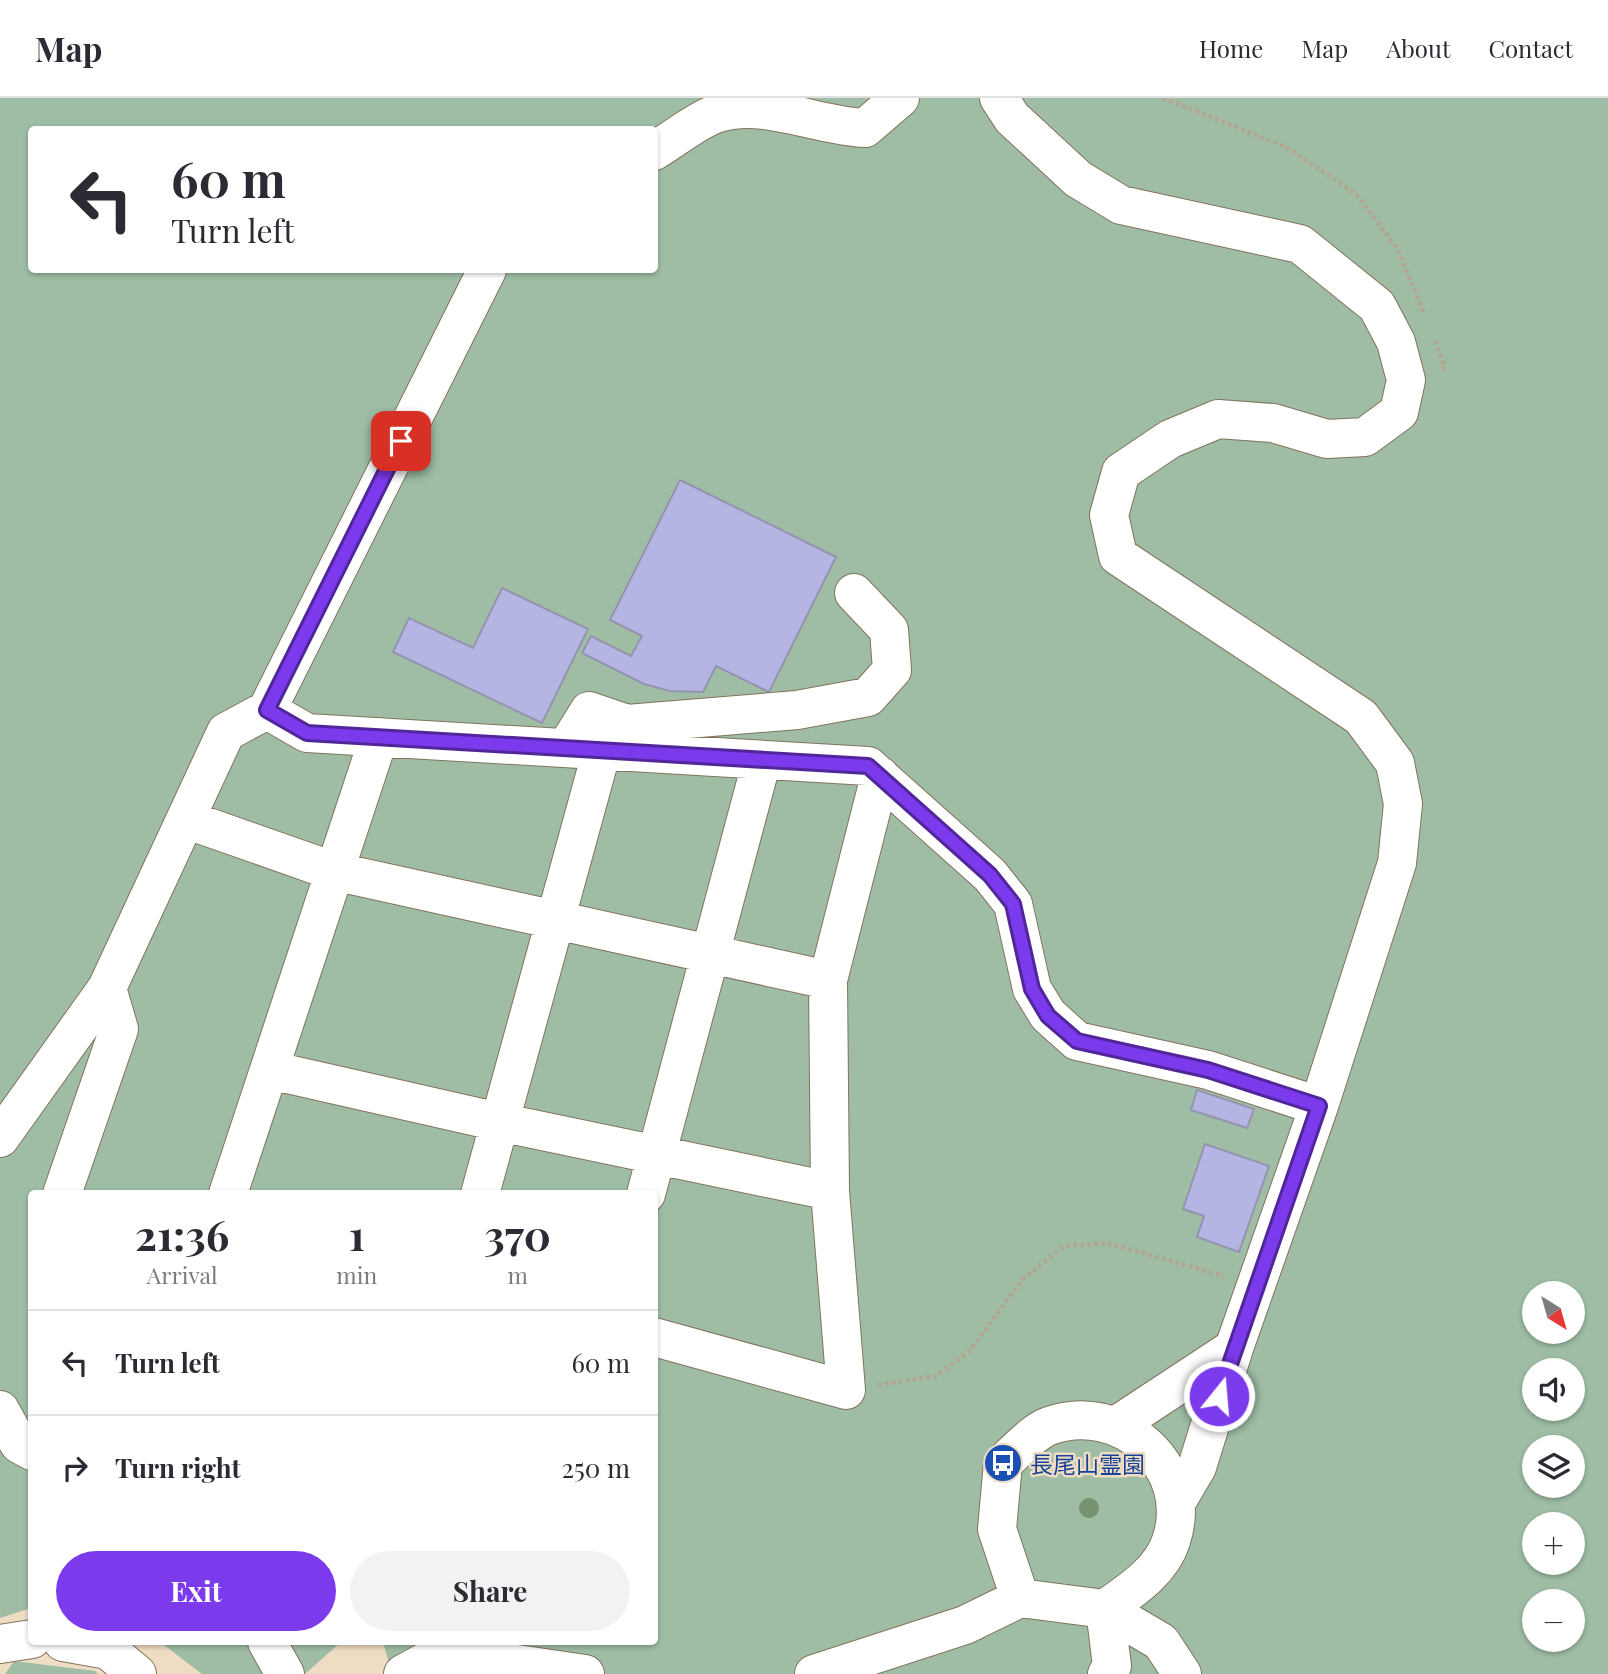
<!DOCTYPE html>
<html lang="en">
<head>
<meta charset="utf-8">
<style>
	body { margin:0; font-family:"Playfair Display","Noto Sans JP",serif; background:#f2f2f3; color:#2b2b33; height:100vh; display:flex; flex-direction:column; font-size:26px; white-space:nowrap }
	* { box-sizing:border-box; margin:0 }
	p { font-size:23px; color:#7c7c81 }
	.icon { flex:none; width:38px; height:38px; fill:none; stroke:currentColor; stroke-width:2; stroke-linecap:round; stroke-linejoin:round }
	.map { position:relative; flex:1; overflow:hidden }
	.sheet { position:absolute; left:28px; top:1092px; width:630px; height:455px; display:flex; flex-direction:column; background:#fff; border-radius:7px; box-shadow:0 2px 5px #0004 }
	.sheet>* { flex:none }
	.hud { position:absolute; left:28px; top:28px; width:630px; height:147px; border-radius:7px; box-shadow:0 2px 5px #0004; background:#fff; color:#2b2b33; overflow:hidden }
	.needle { width:46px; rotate:143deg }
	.buttons { position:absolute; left:1522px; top:1183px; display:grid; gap:14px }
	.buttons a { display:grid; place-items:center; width:63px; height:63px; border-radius:50%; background:#fff; box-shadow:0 2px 5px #0004; font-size:35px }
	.pin { position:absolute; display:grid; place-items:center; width:60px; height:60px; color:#fff; margin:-30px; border-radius:14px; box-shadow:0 4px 10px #0006 }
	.me { position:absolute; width:77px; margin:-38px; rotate:17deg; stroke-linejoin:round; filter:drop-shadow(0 0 5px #0008) }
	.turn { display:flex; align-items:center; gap:24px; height:147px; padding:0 28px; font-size:32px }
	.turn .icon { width:91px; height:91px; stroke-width:2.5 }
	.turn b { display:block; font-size:49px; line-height:60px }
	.eta { display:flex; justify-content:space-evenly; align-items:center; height:119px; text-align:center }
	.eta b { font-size:42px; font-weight:700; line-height:49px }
	.action { display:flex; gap:14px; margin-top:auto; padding:14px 28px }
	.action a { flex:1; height:80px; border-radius:42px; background:#7c3aed; color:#fff; font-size:28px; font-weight:700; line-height:80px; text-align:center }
	.action a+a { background:#f2f2f3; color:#2b2b33 }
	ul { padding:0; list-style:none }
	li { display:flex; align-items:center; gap:21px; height:105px; padding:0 28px; border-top:2px solid #e1e1e2 }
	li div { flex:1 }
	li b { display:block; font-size:26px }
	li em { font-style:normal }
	header { display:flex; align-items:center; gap:42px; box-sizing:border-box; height:98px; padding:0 35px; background:#fff; border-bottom:2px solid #e1e1e2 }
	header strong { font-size:33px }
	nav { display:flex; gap:38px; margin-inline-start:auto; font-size:24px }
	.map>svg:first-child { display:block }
	.green { fill:#9ebda4; fill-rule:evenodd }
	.building { fill:#b4b5e2; stroke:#9494af; stroke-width:2 }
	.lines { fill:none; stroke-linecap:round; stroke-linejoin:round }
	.minor-casing { stroke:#83735c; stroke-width:40 }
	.path { stroke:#b4a591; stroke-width:4.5; stroke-dasharray:3.5 3.5; stroke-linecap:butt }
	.minor { stroke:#fff; stroke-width:38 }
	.tree { fill:#77926f }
	.route-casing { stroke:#51269a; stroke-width:18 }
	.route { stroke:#7c3aed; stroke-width:12 }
	.labels { text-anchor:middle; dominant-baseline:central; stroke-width:5; stroke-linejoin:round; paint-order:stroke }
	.transit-label { font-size:23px; fill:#164399; stroke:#eedcc3; text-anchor:start }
</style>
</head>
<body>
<header>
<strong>Map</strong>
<nav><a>Home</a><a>Map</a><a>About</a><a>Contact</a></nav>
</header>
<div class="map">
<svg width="1608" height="1576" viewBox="0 0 1608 1576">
	<rect width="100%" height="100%" fill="#eedcc3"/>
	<path class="green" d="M0 0H1608V1576H392L383 1544H654V1096H32L31 1510 0 1520ZM32 32H654V172H32ZM1535 1195H1573V1234H1535ZM1535 1272H1573V1311H1535ZM1535 1349H1573V1388H1535ZM1535 1426H1573V1465H1535ZM1535 1503H1573V1542H1535Z
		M160 1544H341L305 1576H202Z
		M14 1563 95 1573 98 1576H5Z"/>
	<path class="building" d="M680 382 836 459 769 594 716 568 703 594 670 593 644 586 582 555 591 538 631 558 642 538 610 522Z
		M502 490 588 531 542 625 393 554 409 520 473 550Z
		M1197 992 1254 1011 1247 1030 1191 1012Z
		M1205 1046 1269 1068 1239 1154 1197 1139 1204 1118 1183 1111Z"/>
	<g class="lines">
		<defs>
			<path id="minor" d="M999 0 1012 20 1078 81 1121 107 1300 146 1377 208 1396 244 1406 282 1399 314 1365 339 1327 341 1273 325 1218 321 1170 341 1121 374 1109 417 1118 458 1361 619 1395 665 1403 706 1397 765 1319 1008 1234 1250 1197 1369 1177 1403
				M654 53C673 42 694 24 715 16 764 0 816 28 865 30L900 0
				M267 612 307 635 868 668 990 777 1013 806 1032 891 1048 917 1077 943 1208 972 1319 1008
				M566 650 589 613 627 626 797 612 868 599 892 572 889 532 854 495
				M188 722 333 773 828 882
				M270 972 499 1024 830 1093
				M0 1040 107 890 226 634 267 612 487 172
				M62 1096 119 931 107 890
				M228 1096 379 639
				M480 1096 602 652
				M646 1096 762 662
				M654 1239 846 1292 830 1093 828 882 880 678
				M0 1312 19 1346 32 1353
				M1117 1327 1234 1250
				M1020 1500 997 1431 1003 1365C1016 1354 1033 1334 1049 1328 1120 1302 1196 1368 1171 1443 1161 1474 1130 1493 1105 1511
				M1105 1511 1112 1568 1107 1576
				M63 1544 108 1552 137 1576
				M267 1544 285 1576
				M0 1546 32 1541
				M403 1576 434 1559 489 1562 585 1576
				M814 1576 965 1527 1020 1500 1105 1511 1161 1544 1182 1576"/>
		</defs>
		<use href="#minor" class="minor-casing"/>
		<path class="path" d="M1163 0 1288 50 1357 97 1398 152 1424 216
			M1435 243 1445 269 1439 272
			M878 1287 936 1278 970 1252 1023 1181 1064 1148 1107 1145 1224 1178"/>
		<use href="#minor" class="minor"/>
	</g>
	<circle class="tree" cx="1089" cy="1410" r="10"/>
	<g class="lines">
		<defs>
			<path id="route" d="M401 343 267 612 307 635 868 668 990 777 1013 806 1032 891 1048 918 1077 943 1208 972 1319 1008 1219 1298"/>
		</defs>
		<use href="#route" class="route-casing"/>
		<use href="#route" class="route"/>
	</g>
	<defs>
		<symbol id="bus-disc" viewBox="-11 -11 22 22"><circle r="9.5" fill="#1a4fb4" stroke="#eedcc3"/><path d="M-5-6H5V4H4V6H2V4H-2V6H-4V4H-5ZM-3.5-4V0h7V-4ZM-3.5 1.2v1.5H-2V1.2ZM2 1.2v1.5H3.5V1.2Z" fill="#fff"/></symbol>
	</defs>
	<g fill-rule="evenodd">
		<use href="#bus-disc" x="981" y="1343" width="44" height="44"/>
	</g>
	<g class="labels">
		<g class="transit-label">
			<text x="1030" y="1365">長尾山霊園</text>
		</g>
	</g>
</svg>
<div class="buttons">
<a><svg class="needle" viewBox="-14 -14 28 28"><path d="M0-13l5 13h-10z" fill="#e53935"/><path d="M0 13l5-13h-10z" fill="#7c7c81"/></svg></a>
<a><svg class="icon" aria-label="sound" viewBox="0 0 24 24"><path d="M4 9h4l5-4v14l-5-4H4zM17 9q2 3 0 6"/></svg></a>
<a><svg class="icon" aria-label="layers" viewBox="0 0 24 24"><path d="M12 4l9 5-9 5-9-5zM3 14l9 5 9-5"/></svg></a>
<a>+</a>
<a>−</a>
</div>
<div class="pin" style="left:401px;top:343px;background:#d93025"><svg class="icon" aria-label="arrive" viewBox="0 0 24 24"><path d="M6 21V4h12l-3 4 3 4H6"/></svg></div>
<svg class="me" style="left:1219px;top:1298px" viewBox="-20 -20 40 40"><circle r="17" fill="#7c3aed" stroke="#fff" stroke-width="3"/><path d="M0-11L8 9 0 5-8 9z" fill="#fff"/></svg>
<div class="hud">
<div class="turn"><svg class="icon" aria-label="left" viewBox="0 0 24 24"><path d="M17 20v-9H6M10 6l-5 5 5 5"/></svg><div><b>60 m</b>Turn left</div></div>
</div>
<section class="sheet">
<div class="eta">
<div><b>21:36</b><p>Arrival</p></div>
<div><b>1</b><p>min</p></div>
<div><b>370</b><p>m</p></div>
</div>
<ul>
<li><svg class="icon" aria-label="left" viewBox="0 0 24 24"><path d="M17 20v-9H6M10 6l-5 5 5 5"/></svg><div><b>Turn left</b></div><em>60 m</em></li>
<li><svg class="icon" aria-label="right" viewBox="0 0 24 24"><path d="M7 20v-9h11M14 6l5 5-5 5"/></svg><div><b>Turn right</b></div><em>250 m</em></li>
</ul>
<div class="action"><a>Exit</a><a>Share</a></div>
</section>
</div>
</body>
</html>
